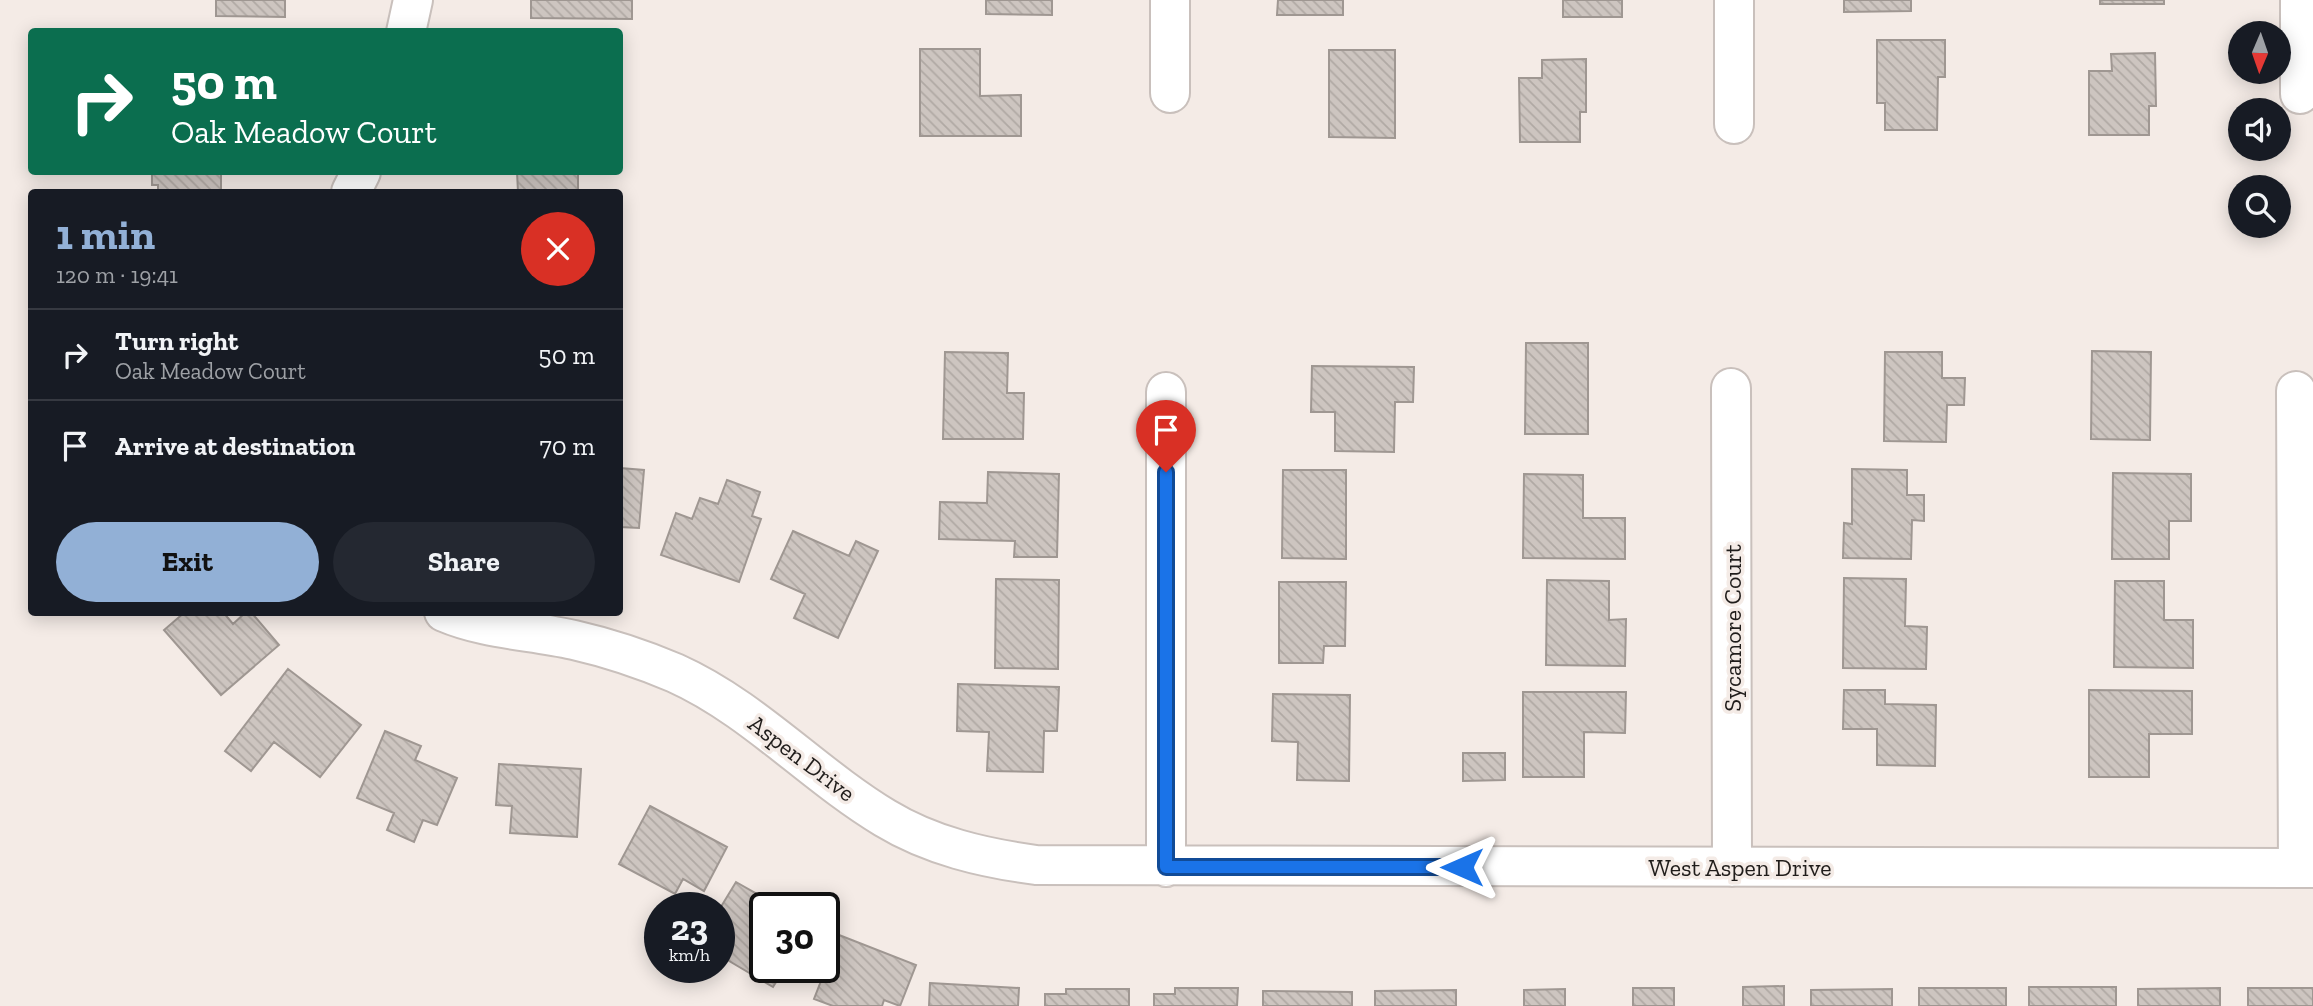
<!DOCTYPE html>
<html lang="en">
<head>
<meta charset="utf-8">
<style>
	body { margin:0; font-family:"Zilla Slab",serif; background:#242831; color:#f1f3f6; height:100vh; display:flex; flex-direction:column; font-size:26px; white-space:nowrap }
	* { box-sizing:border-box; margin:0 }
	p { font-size:23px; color:#9ea1a6 }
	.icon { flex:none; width:38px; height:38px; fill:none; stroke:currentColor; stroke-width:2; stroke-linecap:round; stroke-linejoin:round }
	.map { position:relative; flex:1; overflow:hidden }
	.details { position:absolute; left:28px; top:189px; width:595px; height:427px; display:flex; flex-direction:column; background:#171b24; border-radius:7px; box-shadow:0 4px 18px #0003 }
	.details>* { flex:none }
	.banner { position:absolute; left:28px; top:28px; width:595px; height:147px; border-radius:7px; box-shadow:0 4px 18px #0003; background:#0b6e4f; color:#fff; overflow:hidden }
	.needle { width:46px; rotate:182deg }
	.controls { position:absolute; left:2228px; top:21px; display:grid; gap:14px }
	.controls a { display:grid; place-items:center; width:63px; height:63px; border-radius:50%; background:#171b24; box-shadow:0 4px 18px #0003; font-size:35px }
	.speed { position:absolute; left:644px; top:892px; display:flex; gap:14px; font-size:35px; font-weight:700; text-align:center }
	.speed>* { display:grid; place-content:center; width:91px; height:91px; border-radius:50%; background:#171b24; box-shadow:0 4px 18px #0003; line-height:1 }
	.speed small { font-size:18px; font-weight:400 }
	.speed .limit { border:4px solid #111; border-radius:10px; background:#fff; color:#111 }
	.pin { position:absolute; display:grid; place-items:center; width:60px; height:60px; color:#fff; margin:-72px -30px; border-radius:50% 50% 50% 0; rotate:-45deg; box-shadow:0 0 7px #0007 }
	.pin .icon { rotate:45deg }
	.me { position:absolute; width:77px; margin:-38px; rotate:270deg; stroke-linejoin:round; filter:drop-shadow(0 0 5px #0008) }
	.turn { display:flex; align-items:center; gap:24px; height:147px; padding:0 28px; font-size:32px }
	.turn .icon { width:91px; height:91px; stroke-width:2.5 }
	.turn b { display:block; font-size:49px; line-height:60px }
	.round { display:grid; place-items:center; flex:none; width:74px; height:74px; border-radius:37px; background:#242831 }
	.head { display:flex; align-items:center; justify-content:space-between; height:119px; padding:0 28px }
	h1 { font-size:42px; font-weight:700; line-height:52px; color:#92b0d6 }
	.primary-button { display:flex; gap:14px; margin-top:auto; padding:14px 28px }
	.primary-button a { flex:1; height:80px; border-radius:42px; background:#92b0d6; color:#111; font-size:28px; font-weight:700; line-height:80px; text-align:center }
	.primary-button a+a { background:#242831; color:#f1f3f6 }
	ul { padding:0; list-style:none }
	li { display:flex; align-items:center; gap:21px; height:91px; padding:0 28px; border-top:2px solid #363941 }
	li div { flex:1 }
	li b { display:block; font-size:26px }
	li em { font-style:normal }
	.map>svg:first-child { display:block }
	.building { fill:url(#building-back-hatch); stroke:#9f9792; stroke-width:2 }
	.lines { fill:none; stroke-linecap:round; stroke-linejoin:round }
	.minor-casing { stroke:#c9c0bc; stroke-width:42 }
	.minor { stroke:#fff; stroke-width:38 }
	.route-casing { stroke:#114b97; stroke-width:18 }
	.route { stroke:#1a73e8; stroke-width:12 }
	.labels { text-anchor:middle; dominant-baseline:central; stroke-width:7; stroke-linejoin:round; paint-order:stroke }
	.street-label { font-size:24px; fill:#201d1b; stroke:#f4ebe6 }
</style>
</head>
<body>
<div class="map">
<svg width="2313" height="1006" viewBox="0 0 2313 1006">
	<defs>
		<pattern id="building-back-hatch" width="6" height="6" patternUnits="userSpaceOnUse" patternTransform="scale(1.75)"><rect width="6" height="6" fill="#cdc5c0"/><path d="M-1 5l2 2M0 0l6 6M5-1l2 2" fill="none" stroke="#b0a9a4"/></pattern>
	</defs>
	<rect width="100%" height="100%" fill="#f4ebe6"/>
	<path class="building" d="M216 0H285V17L216 16Z
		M531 0H632V19L531 18Z
		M986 0H1052V15L986 14Z
		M1278 0H1343V15H1277Z
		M1563 0H1622V17H1563Z
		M1844 0H1911V11L1844 12Z
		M2100 0H2164V4H2100Z
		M1877 40H1945V77H1938L1937 130H1885V103H1877Z
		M920 49H980V96L1021 95V136H920Z
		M1329 50H1395V138L1329 137Z
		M2155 53 2156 106H2149V135H2089V71H2112L2111 54Z
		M1586 59V112H1580V142H1520L1519 78H1542V60Z
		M152 172H221V192H158V185H152Z
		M517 172H578V192H518Z
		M1526 343H1588V434H1525Z
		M2092 351 2151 352 2150 440 2091 439Z
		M945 352 1008 353 1007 393H1024L1023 439H943Z
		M1885 352H1942V378H1965L1964 405H1947L1946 442 1884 441Z
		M1312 366 1414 367 1413 402H1395L1394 452 1335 451V412H1311Z
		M620 468 644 470 639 528 620 527Z
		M1852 469 1907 470V495H1924V521L1912 520 1911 559 1843 558 1844 523 1852 524Z
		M1283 470H1346V559L1282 558Z
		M988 472 1059 474 1057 557H1014L1015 541 939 539 940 502 987 503Z
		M2113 473 2191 474V521H2169V559H2112Z
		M1524 474 1583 475V518H1625V559L1523 558Z
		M727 480 760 492 752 516 761 519 739 582 661 555 676 513 692 519 700 498 718 504Z
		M793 531 849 556 856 541 878 551 838 638 794 618 805 594 771 579Z
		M1844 578 1906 579 1905 626 1927 627 1926 669 1843 668Z
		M996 579 1059 580 1058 669 995 668Z
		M1547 580 1609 581V620L1626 619 1625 666 1546 665Z
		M2115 581H2164V620H2193V668L2114 667Z
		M1279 582H1346L1345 646H1324L1323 663H1279Z
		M185 612H223L233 624 246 612H251L279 645 221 695 164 630Z
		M288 669 361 725 320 777 274 742 251 771 225 751Z
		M958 684 1059 687 1057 731H1044L1043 772 987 771 989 732 957 731Z
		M1844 690H1885V704L1936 705 1935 766 1877 765V729H1843Z
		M2089 690 2192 691V734H2149V777H2089Z
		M1523 692H1626L1625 733 1584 732V777H1523Z
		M1273 694 1350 695 1349 781 1297 780 1298 742 1272 741Z
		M385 731 421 746 415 760 457 778 437 825 423 820 414 842 387 830 394 813 357 798Z
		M1463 753H1505V780L1463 781Z
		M499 764 581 769 577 837 510 833 512 806 496 805Z
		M650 806 727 847 704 891 683 879 675 894 619 864Z
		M736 882 771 902 775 894 798 908H765V968H785L773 987 719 955V910Z
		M839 935 916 965 900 1006 884 1000 882 1006H833L814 999Z
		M930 983 1019 988 1018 1006H929Z
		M1784 986V1006H1743V987Z
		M2029 987H2116V1006H2029Z
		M1175 988H1238L1237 1006H1154V994H1175Z
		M1633 988H1674V1006H1633Z
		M1919 988H2006V1006H1919Z
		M2220 988V1006H2138V989Z
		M2248 988H2313V1006H2248Z
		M1066 989H1129V1006H1045V994H1066Z
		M1565 989V1006H1524V990Z
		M1892 989V1006H1811V990Z
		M1456 990V1006H1375V991Z
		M1263 991 1352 992V1006H1263Z"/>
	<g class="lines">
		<defs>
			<path id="minor" d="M1170 0V93
				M406 32 413 0
				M2300 94V0
				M1734 124V0
				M351 192 361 172
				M1731 388 1732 867
				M2296 391 2298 868
				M1166 392V867
				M444 612C486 630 530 630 574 640 609 648 642 659 675 673 753 708 812 774 885 818 931 846 984 858 1036 865L2313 868"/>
		</defs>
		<use href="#minor" class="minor-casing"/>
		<use href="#minor" class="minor"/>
	</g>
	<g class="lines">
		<defs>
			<path id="route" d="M1166 472V867H1462"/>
		</defs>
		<use href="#route" class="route-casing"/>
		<use href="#route" class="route"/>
	</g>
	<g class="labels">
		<g class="street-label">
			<text transform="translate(1732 628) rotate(-90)">Sycamore Court</text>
			<text transform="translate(802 758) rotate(37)">Aspen Drive</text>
			<text x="1740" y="867">West Aspen Drive</text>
		</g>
	</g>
</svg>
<div class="controls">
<a><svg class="needle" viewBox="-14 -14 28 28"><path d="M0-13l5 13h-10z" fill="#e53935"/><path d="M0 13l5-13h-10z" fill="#9ea1a6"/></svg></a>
<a><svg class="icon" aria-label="sound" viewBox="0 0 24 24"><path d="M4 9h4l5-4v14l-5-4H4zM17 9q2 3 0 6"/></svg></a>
<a><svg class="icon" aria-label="search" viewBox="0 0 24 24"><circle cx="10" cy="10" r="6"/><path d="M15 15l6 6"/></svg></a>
</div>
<div class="speed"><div>23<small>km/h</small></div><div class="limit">30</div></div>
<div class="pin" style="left:1166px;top:472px;background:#d93025"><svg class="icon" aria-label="arrive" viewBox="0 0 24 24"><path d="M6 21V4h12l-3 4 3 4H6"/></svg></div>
<svg class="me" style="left:1462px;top:867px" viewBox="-20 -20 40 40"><path d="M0-17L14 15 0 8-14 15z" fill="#1a73e8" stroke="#fff" stroke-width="4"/></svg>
<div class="banner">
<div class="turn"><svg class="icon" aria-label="right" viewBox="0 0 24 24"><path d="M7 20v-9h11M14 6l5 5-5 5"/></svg><div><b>50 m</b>Oak Meadow Court</div></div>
</div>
<section class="details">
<div class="head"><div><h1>1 min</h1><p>120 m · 19:41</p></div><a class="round" style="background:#d93025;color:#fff"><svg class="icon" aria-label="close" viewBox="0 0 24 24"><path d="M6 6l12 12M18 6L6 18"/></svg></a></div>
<ul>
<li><svg class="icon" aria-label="right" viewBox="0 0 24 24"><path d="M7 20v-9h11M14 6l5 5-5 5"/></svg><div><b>Turn right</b><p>Oak Meadow Court</p></div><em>50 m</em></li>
<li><svg class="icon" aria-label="arrive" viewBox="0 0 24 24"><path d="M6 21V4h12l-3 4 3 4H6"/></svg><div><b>Arrive at destination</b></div><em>70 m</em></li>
</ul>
<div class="primary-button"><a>Exit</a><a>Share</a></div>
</section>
</div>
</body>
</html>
